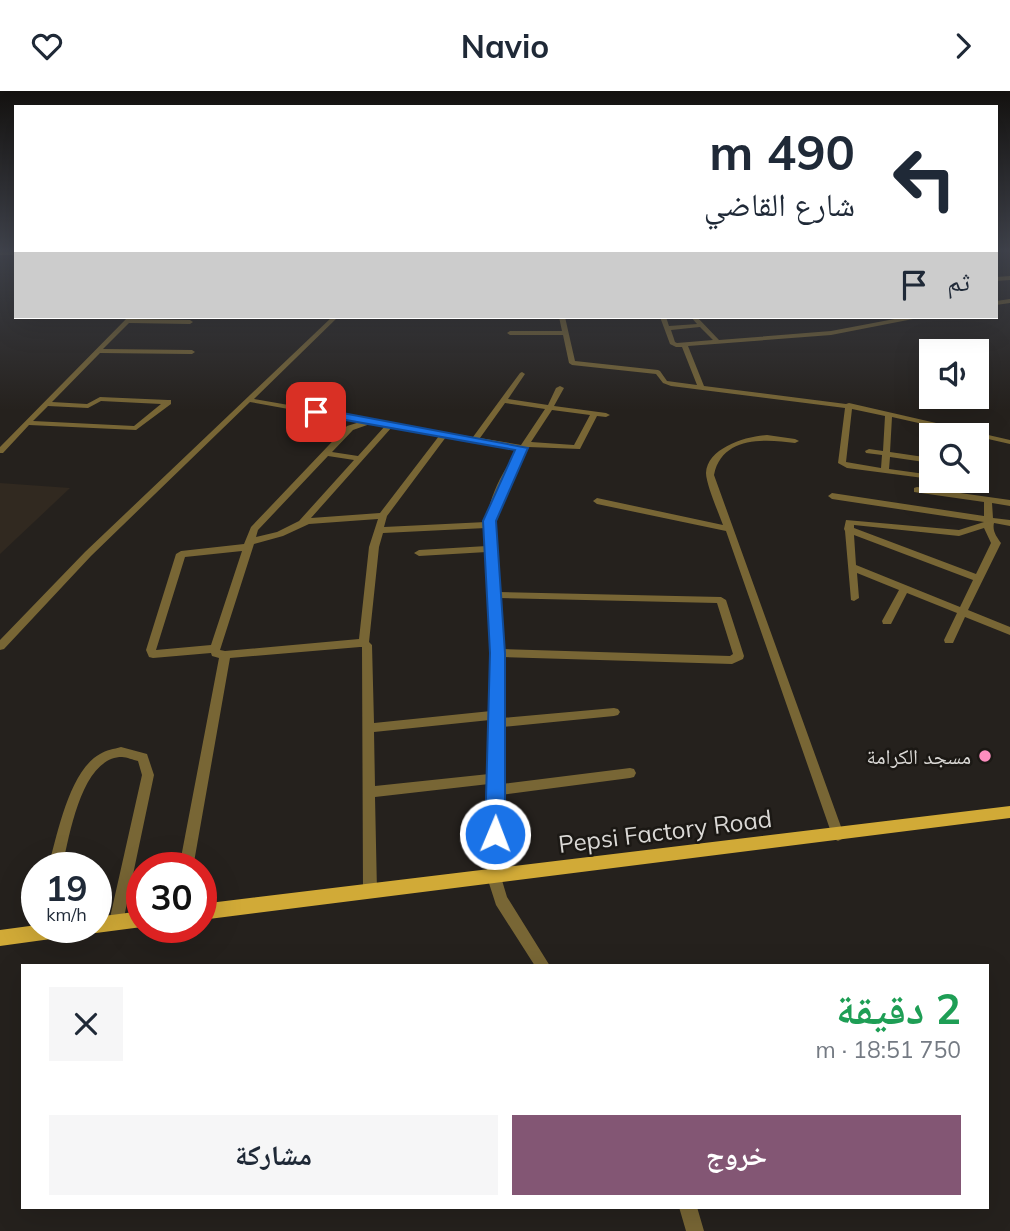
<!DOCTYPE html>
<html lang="ar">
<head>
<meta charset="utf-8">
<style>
	body { margin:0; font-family:Mulish,"Noto Naskh Arabic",sans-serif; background:#f6f6f7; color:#1f2937; direction:rtl; height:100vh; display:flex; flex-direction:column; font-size:26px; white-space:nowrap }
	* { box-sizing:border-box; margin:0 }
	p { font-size:23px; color:#747a83 }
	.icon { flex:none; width:38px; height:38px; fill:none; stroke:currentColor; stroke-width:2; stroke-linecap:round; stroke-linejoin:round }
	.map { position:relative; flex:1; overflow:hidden; direction:ltr }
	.panel { position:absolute; left:21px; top:873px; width:968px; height:245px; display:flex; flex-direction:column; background:#fff; border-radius:0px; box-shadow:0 7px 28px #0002; direction:rtl }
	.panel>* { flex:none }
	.banner { position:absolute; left:14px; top:14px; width:984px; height:214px; border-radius:0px; box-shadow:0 7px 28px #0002; direction:rtl; background:#fff; color:#1f2937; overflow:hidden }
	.fabs { position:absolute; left:919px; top:248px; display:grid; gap:14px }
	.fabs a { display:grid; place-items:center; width:70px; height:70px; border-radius:0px; background:#fff; box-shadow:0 7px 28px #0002; font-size:35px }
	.speed { position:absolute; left:21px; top:761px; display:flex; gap:14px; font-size:35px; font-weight:700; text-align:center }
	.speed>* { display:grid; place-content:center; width:91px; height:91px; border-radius:50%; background:#fff; box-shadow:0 7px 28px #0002; line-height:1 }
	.speed small { font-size:18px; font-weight:400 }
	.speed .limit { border:10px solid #d22; background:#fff; color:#111 }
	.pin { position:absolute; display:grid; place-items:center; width:60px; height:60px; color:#fff; margin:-30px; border-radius:14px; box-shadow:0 4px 10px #0006 }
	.me { position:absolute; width:77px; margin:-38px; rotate:1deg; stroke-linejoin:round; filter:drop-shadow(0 0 5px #0008) }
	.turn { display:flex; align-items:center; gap:24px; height:147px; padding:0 28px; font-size:32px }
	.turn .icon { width:91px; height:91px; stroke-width:2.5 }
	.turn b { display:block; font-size:49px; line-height:60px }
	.then { display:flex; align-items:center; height:66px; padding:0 28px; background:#0003; gap:14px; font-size:26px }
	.round { display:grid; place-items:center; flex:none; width:74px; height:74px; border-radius:0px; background:#f6f6f7 }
	.overview { display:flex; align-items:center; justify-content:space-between; height:119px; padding:0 28px }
	h1 { font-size:42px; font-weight:700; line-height:52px; color:#1e9e55 }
	.action { display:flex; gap:14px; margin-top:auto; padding:14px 28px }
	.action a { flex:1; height:80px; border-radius:0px; background:#835674; color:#fff; font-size:28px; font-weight:700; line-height:80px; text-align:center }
	.action a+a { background:#f6f6f7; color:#1f2937 }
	header { display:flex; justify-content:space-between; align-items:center; height:91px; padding:0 28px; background:#fff; font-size:32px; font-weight:700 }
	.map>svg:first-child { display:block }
	.built { fill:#312920 }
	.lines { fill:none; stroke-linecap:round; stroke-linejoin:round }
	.minor { fill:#786635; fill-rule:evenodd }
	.major { fill:#d1aa37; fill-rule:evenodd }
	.route { fill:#1a73e8; stroke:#114b97; stroke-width:2 }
	.poi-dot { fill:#fd8ebf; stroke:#1b1814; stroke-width:2.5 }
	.labels { text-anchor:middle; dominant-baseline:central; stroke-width:5; stroke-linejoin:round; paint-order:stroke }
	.poi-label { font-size:21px; fill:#dad8d5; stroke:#1b1814; text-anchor:end }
	.near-street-label { font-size:24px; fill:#dad8d5; stroke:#1b1814 }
</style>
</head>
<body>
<header><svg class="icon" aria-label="forward" viewBox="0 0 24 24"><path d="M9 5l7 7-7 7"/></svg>Navio<svg class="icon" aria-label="heart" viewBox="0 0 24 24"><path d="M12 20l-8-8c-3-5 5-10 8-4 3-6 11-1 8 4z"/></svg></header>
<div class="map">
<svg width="1010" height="1140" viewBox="0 0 1010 1140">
	<rect width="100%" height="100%" fill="#25211d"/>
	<path class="built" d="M0 392 70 397 0 463Z"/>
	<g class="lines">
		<path class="minor" d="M0 160H16V164H0Z
			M1010 185V189L996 190V186Z
			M1010 208V212L996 214V210Z
			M128 226H134L132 228 190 229 193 231 190 233 129 232 103 258 192 259 195 261 192 263 100 262 52 311 87 313 100 306 168 309H171V313L136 339 29 334 3 362H0V356ZM101 310 161 313 134 335 33 330 48 315 88 317Z
			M332 226H338L254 308 473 346 520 282 522 281 525 283 508 308 548 314 556 297 560 295 564 297 554 315 606 322 610 324 606 326 597 325 580 358 528 356C515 375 501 396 496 419 492 445 497 474 498 501L721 506 726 509 744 565 743 568 732 573 502 566V627L614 617 618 618 620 621 618 624 614 625 502 636 501 693 630 677 634 678 636 682 634 686 630 687 501 704V786L507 806 550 875H535L496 814 487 786 489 693 375 706 377 801 375 806 370 807 365 806 363 801 362 556H360L230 567 193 777H179L219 567 212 565 211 562 153 567 149 566 146 559 176 463 181 460 244 453 251 436 347 335 360 331 250 311 91 465 4 558 0 559V549L85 461ZM505 312 545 318 521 354 480 347ZM552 319 590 324 574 354 531 351ZM370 333 385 335 358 365 332 361 353 339ZM392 336 439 345 380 422 311 427ZM446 346 518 359C502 381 490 404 486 431L384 436 387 425ZM328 365 354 369 299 430 277 441 256 446 258 439ZM378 428 369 456 359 548 225 560 220 559 254 453 283 445 309 433ZM486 437 487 455 419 459 414 462 419 465 487 461 492 562 491 620 374 632 372 554 369 551 379 456 383 442ZM242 460 211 554 156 559 185 466ZM499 507 717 512 733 563 730 565 502 558ZM490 629 489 683 375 695 374 641Z
			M559 226H565L575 270 658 279 660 280 667 290 697 294 682 256H676L670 253 660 226H666L669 235 697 233 691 226H697L719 249 831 240 905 226H916L913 228 831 244 688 255 704 295 846 313 849 312 1010 349V353L931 335V388L847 377 838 372 845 317 671 295 663 292 656 283 572 274 569 272 563 244H510L507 242 510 240H562ZM700 236 713 249 677 252 675 251 671 239ZM852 318 885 325 883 360 869 358 865 360 866 362 882 364 881 377 846 371ZM892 326 923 333 924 366 890 361ZM890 366 924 371 925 383 889 378Z
			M767 344 795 348 799 350 795 352C765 348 722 345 714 384L844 744 842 748 838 750 834 748 832 744 726 440 597 413 593 410 597 407 723 434C719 423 706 393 706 382 707 357 746 345 767 344Z
			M917 396 1010 409V415L992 412 993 427 1010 429V435L994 432C992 440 997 446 1001 452L968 519 1010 536V544L965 526 953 552H945L944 549 957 522 907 502 891 533H883L882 530 899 499 857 482 859 507 854 510 851 509 845 440 844 438 846 429 959 439 984 431 832 408 828 405 832 402 984 425V411L914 401V397ZM854 434 959 445 984 437 991 452 976 483 854 437ZM854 444 973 489 960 516 856 474Z
			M121 656 147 663 154 684 123 831 121 836 116 838 111 836 109 831 142 684 138 670C133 669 127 666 122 666 81 666 69 747 62 777H48C57 745 69 680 100 663 106 659 114 658 121 656Z
			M679 1116H697L704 1140H686Z"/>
		<path class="major" d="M1010 715V727L201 829V813Z
			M142 820V836L96 842 90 840 89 836H96V826Z
			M37 834V836H88L86 842 80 844 0 855V839Z"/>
	</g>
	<linearGradient id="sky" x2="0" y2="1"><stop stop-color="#141210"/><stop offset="0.5" stop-color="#40434c"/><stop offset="1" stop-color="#40434c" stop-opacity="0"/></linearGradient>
	<rect width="1010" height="319" fill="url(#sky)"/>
	<path class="route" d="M316 317 528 357 496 430 505 562V743L502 749 495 751 488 749 485 743 490 562 483 430 515 359 312 323 311 321Z"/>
	<circle class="poi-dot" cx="985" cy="665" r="7"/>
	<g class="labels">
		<g class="poi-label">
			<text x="971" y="665">مسجد الكرامة</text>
		</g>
		<g class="near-street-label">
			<text transform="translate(665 740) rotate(-7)">Pepsi Factory Road</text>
		</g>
	</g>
</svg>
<div class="fabs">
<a><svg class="icon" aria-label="sound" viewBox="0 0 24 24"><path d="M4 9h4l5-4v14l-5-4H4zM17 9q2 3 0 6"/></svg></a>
<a><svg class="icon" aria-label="search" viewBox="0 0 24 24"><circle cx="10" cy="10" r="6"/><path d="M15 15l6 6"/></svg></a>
</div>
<div class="speed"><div>19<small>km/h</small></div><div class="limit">30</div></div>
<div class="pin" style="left:316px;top:321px;background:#d93025"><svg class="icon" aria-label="arrive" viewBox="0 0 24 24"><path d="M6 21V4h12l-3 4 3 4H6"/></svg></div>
<svg class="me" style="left:495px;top:743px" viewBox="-20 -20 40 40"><circle r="17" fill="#1a73e8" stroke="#fff" stroke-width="3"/><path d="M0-11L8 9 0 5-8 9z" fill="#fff"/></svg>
<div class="banner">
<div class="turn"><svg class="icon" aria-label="left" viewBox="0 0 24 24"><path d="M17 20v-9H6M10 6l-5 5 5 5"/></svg><div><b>490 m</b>شارع القاضي</div></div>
<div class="then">ثم<svg class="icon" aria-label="arrive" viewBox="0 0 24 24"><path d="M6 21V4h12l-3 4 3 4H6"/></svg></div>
</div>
<section class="panel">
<div class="overview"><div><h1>2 دقيقة</h1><p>750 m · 18:51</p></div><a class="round"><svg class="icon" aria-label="close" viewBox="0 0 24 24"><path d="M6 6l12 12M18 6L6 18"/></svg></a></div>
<div class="action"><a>خروج</a><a>مشاركة</a></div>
</section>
</div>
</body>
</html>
